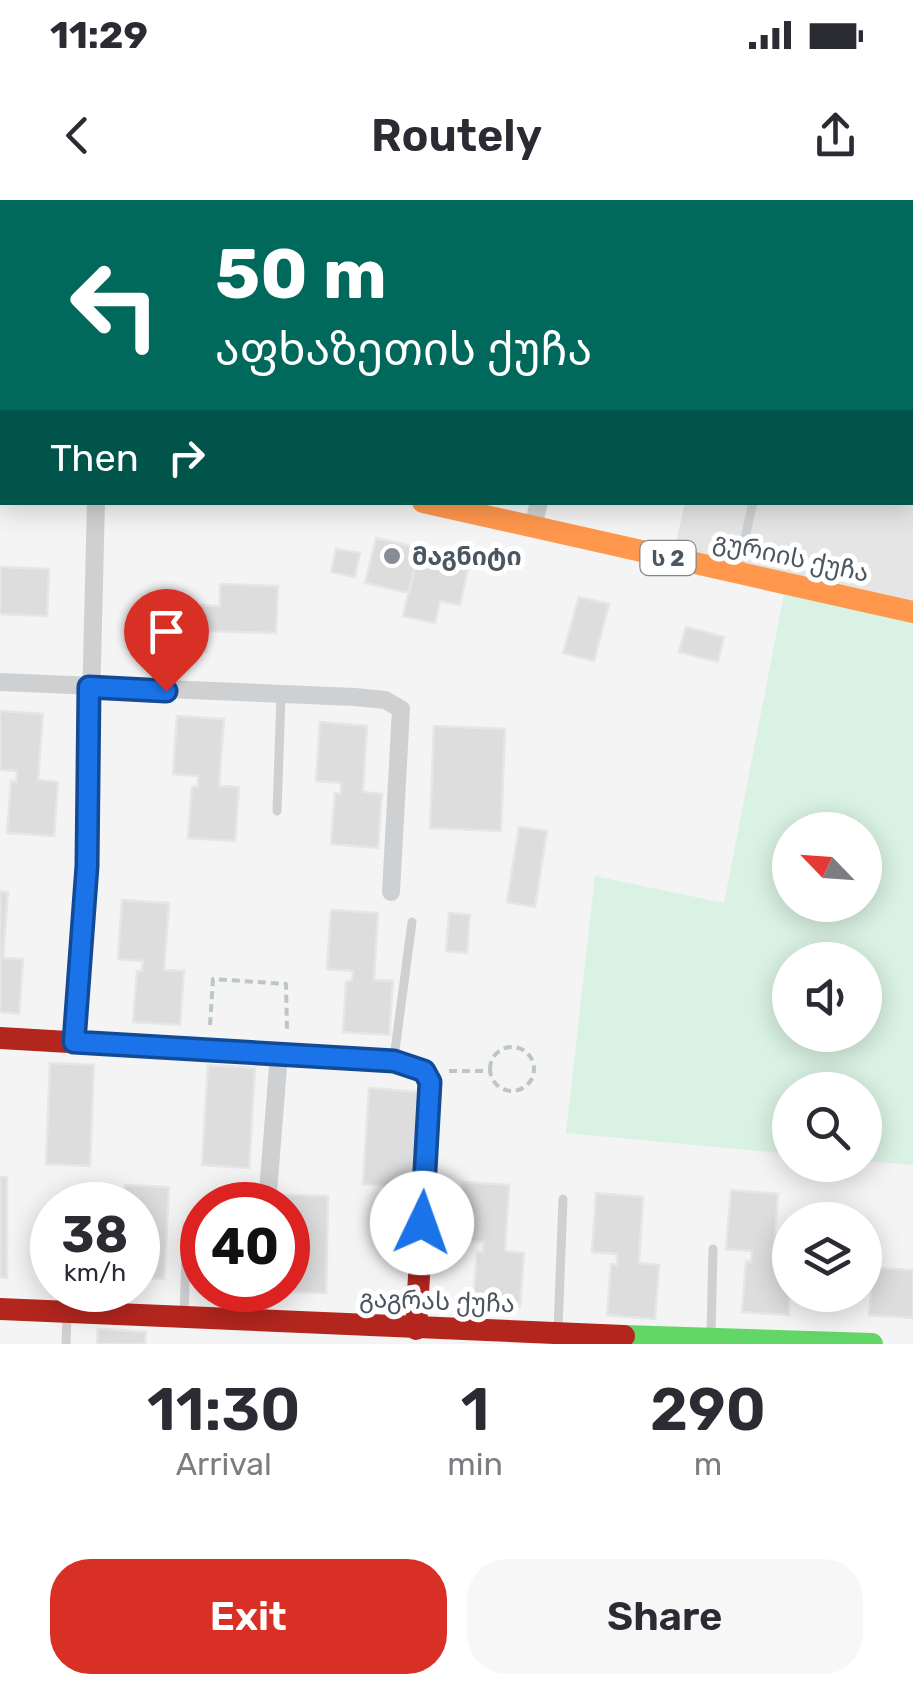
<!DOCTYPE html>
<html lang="en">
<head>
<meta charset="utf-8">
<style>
	body { margin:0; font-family:Rubik,"Noto Sans Georgian",sans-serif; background:#f7f7f7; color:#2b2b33; height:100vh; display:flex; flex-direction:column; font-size:38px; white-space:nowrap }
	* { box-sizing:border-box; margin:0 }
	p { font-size:32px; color:#7c7c81 }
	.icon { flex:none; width:55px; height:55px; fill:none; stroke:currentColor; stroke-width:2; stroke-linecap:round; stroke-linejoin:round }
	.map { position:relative; height:1144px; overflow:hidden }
	.sheet { display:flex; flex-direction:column; background:#fff; flex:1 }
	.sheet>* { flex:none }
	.guide { position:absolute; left:0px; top:0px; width:915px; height:305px; box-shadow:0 5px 25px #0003; background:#00695c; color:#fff; overflow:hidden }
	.needle { width:65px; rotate:295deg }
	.controls { position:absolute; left:772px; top:612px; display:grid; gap:20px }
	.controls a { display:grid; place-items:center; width:110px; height:110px; border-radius:50%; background:#fff; box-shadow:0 5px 25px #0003; font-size:50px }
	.speed { position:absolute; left:30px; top:982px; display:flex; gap:20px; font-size:50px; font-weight:700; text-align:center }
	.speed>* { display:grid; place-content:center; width:130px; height:130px; border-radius:50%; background:#fff; box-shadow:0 5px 25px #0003; line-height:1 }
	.speed small { font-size:25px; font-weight:400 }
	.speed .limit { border:15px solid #d22; background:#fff; color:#111 }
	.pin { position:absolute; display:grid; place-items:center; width:85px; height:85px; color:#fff; margin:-102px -42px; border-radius:50% 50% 50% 0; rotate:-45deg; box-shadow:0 0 10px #0007 }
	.pin .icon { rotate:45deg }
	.me { position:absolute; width:110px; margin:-55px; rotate:3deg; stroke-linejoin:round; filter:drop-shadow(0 0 8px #0008) }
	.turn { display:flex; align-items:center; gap:35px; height:210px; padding:0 50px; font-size:45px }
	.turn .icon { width:130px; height:130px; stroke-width:2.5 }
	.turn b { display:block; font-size:70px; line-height:85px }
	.then { display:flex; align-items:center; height:95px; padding:0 50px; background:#0003; gap:20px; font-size:38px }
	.eta { display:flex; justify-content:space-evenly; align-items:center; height:170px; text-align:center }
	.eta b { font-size:60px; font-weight:600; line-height:70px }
	.cta { display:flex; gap:20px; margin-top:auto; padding:20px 50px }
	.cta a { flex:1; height:115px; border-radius:40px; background:#d93025; color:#fff; font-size:40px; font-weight:600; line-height:115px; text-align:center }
	.cta a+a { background:#f7f7f7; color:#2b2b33 }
	.status { display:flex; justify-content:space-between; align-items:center; height:70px; padding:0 50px; background:#fff; direction:ltr }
	.status svg { height:28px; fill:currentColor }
	header { display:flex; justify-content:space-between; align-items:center; height:130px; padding:0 50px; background:#fff; font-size:45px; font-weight:600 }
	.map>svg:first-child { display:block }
	.education { fill:#e6e5e6 }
	.green { fill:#d9f2e3; fill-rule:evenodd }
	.building { fill:#ddddde; stroke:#e5e6e7; stroke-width:2.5 }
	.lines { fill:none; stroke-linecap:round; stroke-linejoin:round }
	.path { stroke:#bcc7c4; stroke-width:4; stroke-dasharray:8 5; stroke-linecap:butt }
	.lane { stroke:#ced0d2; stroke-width:9 }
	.street { stroke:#ced0d2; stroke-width:18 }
	.fast { stroke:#63d668; stroke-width:22 }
	.slow { stroke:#ff974d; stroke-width:22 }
	.jam { stroke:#b3261e; stroke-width:22 }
	.route-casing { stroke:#114b97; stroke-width:25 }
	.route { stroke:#1a73e8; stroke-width:18 }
	.poi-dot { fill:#868d94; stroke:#fff; stroke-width:4 }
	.labels { text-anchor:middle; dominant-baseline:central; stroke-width:10; stroke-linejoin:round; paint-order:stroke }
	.shield { fill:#fff; stroke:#808990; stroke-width:2.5 }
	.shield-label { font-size:22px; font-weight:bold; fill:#4a5661 }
	.poi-label { font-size:25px; font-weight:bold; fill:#4a5661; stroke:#fff; text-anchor:start }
	.street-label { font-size:25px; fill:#4a5661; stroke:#fff }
</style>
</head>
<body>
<div class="status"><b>11:29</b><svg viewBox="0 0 49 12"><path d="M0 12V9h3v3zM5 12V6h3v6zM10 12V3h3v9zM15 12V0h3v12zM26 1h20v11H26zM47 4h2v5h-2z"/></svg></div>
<header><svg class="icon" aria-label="back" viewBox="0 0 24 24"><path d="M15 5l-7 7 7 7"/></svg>Routely<svg class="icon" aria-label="share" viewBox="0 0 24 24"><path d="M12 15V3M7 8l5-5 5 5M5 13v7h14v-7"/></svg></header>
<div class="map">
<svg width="913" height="1144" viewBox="0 0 913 1144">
	<rect width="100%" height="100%" fill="#f4f4f4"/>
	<path class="education" d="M756 0H913V412L672 359 685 303 912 302V2Z"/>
	<path class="green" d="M786 384 913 412V965L865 961V890H790V954L566 933 595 676 724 703ZM790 630H865V705H790ZM790 760H865V835H790Z"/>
	<path class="building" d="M376 338 419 348 409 393 365 383Z
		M419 348 470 360 460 405 440 401 435 423 403 416Z
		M336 349 360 353 355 377 331 372Z
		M0 367 49 369 47 416 0 414Z
		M220 384 278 386 276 433 207 431 206 452 152 450 153 404 220 406Z
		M579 397 609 404 594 461 563 453Z
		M686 427 724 437 718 462 679 452Z
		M0 511 43 514 38 580 58 582 54 636 7 633 11 581 16 582 17 571 0 570Z
		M177 516 224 519 219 586 239 587 235 641 188 638 192 587H198V576L173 574Z
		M320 522 367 526 363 592 382 594 378 648 331 644 335 593 341 594V583L316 581Z
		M434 526 505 529 501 631 430 628Z
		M519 627 547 631 535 707 507 702Z
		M0 691 8 692 3 758 23 759 19 814 0 812Z
		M122 700 169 703 164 770 184 771 180 825 133 822 137 771H142L143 761 118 759Z
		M331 710 378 713 374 780 393 781 389 835 343 832 346 781H352L353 771 327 769Z
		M449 713 470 715 467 753 446 751Z
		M50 863 94 865 90 966 46 964Z
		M208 865 255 868 249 968 202 965Z
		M369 888 419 892 413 987 363 984Z
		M0 977H7V1078L0 1077Z
		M462 982 509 985 505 1051 524 1053 520 1107 473 1104 477 1052 483 1053 484 1042 458 1040Z
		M125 985 169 987 164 1079 138 1078V1005H124Z
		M731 990 778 994 773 1060 790 1061 789 1115 742 1112 746 1061 751 1062 752 1051 726 1049Z
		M596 993 643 997 639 1063 659 1065 655 1119 607 1115 611 1064 617 1065V1054L592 1052Z
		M283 995 328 996 326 1093 281 1092 288 1090V1005H283Z
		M873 1068 913 1070V1118L869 1115Z
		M98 1129 146 1132 145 1144H97Z"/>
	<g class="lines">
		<path class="path" d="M210 825 213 779 286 784 287 830
			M490 869a22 22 0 1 1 44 0a22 22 0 1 1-44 0Z
			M449 871H489"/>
		<path class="lane" d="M912 259 913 260
			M739 366 753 302
			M277 611 281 496
			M394 858 412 722
			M184 1115 187 1026
			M558 1130 563 999
			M711 1134 713 1049
			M66 1144 67 1117"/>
		<path class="street" d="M616 2V0
			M533 327 539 302
			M0 482 355 497 385 500 401 509 391 692
			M75 842 87 666 96 302
			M267 1005 279 854
			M258 1120 261 1090"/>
		<path class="fast" d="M624 1136 872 1144"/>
		<path class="slow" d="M423 302 913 412"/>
		<path class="jam" d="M0 207 2 208
			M0 838 394 861 424 871 430 882 416 1129
			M0 1109 624 1136"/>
	</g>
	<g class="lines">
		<defs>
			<path id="route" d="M166 491 89 487 87 666 74 842 394 861 424 871 430 882 422 1023"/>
		</defs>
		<use href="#route" class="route-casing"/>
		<use href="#route" class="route"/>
	</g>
	<circle class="poi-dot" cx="392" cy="356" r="10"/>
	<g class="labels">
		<rect class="shield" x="640.5" y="341" width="55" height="34" rx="8"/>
		<g class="shield-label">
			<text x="668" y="358">ს 2</text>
		</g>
		<g class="poi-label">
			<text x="412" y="356">მაგნიტი</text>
		</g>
		<g class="street-label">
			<text transform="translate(791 357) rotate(12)">გურიის ქუჩა</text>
			<text transform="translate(437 1101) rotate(2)">გაგრას ქუჩა</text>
		</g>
	</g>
</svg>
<div class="controls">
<a><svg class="needle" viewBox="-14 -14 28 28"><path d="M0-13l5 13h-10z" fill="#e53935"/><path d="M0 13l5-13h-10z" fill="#7c7c81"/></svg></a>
<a><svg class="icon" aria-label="sound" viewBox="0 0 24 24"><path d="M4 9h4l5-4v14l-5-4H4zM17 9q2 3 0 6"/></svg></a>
<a><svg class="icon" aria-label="search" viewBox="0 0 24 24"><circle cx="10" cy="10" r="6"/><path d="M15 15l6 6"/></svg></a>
<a><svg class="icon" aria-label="layers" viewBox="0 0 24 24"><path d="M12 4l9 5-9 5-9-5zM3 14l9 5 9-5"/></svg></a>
</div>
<div class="speed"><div>38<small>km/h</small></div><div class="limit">40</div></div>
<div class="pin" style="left:166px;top:491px;background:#d93025"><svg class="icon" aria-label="arrive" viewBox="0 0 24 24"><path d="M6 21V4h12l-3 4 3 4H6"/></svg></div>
<svg class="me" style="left:422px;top:1023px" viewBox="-20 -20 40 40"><circle r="19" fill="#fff"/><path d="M0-13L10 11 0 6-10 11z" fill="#1a73e8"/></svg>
<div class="guide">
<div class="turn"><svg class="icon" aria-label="left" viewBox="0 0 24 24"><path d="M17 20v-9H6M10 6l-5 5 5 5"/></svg><div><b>50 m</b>აფხაზეთის ქუჩა</div></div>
<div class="then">Then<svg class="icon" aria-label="right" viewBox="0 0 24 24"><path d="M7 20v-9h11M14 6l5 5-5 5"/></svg></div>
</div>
</div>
<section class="sheet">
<div class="eta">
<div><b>11:30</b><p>Arrival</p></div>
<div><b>1</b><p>min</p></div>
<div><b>290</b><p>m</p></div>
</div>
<div class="cta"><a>Exit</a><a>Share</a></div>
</section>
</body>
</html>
